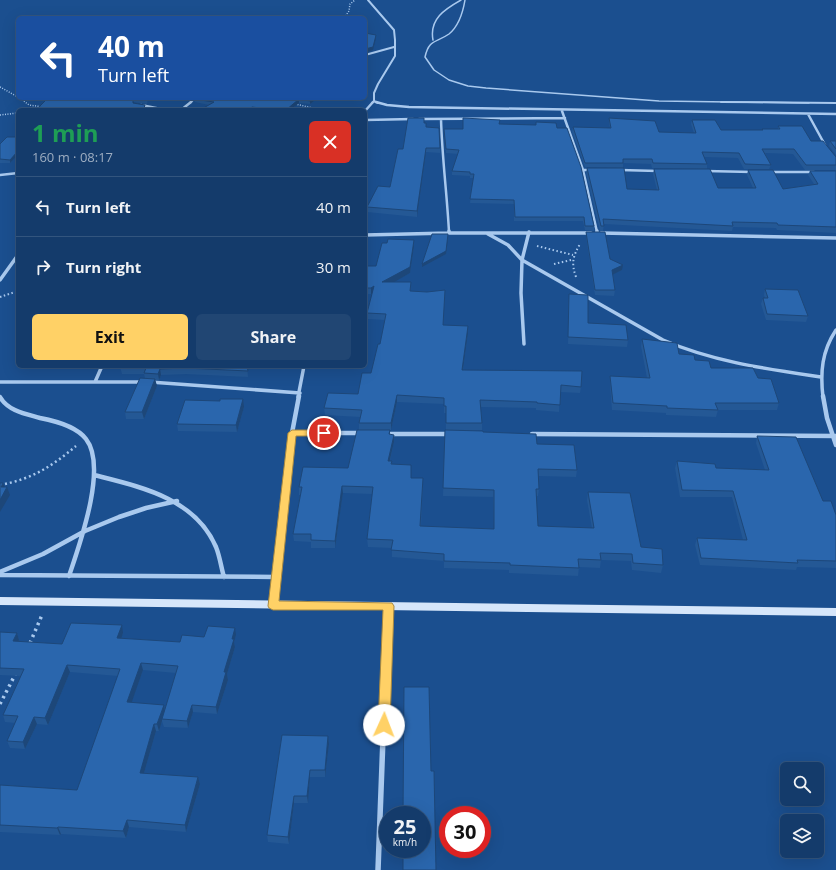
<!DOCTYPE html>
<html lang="en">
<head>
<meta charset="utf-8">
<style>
	body { margin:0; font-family:"Open Sans",sans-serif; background:#214673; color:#f1f3f6; height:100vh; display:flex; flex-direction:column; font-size:15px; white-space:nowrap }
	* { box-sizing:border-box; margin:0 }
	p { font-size:13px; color:#9dadc1 }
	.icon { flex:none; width:22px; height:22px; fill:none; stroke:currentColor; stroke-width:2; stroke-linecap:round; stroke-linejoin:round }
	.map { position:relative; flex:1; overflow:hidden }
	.drawer { position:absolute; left:16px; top:108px; width:351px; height:260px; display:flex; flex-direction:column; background:#143b6b; border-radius:6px; box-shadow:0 4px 16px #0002,0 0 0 1px #33557e }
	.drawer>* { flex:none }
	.hud { position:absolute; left:16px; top:16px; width:351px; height:84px; border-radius:6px; box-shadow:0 4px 16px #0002,0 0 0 1px #33557e; background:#1a4fa0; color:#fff; overflow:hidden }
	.buttons { position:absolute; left:780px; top:762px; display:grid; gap:8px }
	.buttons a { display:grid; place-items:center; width:44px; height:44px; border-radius:6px; background:#143b6b; box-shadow:0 4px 16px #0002,0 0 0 1px #33557e; font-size:20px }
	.speed { position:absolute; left:379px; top:806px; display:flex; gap:8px; font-size:20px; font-weight:700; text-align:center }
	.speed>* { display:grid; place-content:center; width:52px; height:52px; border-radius:50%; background:#143b6b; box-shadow:0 4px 16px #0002,0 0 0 1px #33557e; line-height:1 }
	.speed small { font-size:10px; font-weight:400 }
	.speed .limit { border:6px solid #d22; background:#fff; color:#111 }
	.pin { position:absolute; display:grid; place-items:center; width:34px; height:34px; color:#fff; margin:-17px; border:2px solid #fff; border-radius:50%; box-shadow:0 1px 4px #0007 }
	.me { position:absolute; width:44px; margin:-22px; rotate:2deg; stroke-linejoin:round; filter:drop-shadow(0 0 3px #0008) }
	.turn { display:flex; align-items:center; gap:14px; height:84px; padding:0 16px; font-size:18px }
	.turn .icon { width:52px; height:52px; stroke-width:2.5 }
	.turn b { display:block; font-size:28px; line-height:34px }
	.round { display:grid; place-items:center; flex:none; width:42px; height:42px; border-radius:6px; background:#214673 }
	.summary { display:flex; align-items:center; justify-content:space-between; height:68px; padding:0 16px }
	h1 { font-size:24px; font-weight:700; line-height:30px; color:#1e9e55 }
	.cta { display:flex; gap:8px; margin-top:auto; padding:8px 16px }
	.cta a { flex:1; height:46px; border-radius:6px; background:#ffd166; color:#111; font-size:16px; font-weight:700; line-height:46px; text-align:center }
	.cta a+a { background:#214673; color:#f1f3f6 }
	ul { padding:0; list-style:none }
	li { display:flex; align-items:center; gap:12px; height:60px; padding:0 16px; border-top:1px solid #33557e }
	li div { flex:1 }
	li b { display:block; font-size:15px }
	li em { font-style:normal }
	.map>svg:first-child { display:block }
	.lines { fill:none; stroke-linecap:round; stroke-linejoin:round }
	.path-far3 { stroke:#a9c9ee; stroke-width:1.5; stroke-dasharray:1 1.5; stroke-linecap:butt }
	.path-far2 { stroke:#a9c9ee; stroke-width:2; stroke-dasharray:1.5 2.5; stroke-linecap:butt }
	.path-far1 { stroke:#a9c9ee; stroke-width:2.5; stroke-dasharray:2 3; stroke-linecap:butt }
	.path { stroke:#a9c9ee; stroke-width:3.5; stroke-dasharray:2.5 4; stroke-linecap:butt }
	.lane-far1 { stroke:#a9c9ee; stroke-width:1.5 }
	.lane { stroke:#a9c9ee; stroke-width:2 }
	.street-far4 { stroke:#a9c9ee; stroke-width:2 }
	.street-far3 { stroke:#a9c9ee; stroke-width:2.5 }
	.street-far2 { stroke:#a9c9ee; stroke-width:3.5 }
	.street-far1 { stroke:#a9c9ee; stroke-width:4.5 }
	.street { stroke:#a9c9ee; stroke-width:5.5 }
	.secondary { fill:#d6e6fa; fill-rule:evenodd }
	.wall { fill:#245895; fill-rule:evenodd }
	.shaded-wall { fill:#1d4779 }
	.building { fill:#2a66ad; stroke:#1d4779 }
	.route { fill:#ffd166; stroke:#a68842 }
</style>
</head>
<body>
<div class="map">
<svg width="836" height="870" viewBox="0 0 836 870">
	<rect width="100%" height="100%" fill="#1b4f8f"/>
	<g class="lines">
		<path class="path-far3" d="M344 18 349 11 350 4 355 0
			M0 87 18 97
			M20 98 29 105 43 107
			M295 104 322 110
			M28 110 38 108
			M0 115 18 113"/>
		<path class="path-far2" d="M537 246 573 255
			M554 264 571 260
			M576 277C571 263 573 256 580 244
			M0 297 18 291"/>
		<path class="path-far1" d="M0 485C32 479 51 467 76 446"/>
		<path class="path" d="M30 643 42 615
			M0 704 16 673"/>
		<path class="lane-far1" d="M465 0C463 12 459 26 449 34 436 43 429 39 425 57L434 70 449 80 468 86 486 88 659 101 809 103
			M433 40C429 19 445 9 461 0"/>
		<path class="lane" d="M721 102 836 103"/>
		<path class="street-far4" d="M368 0 394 30 395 40V56L378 84 374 93V101L378 103
			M365 55 394 47
			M190 103 195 98
			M372 103 374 101"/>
		<path class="street-far3" d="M376 102 387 105 409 107 836 114
			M141 105 166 110
			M181 110 191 102
			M365 111 373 102
			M562 111 583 170 597 232
			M808 114 825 145
			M419 119 565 118
			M441 119C442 157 447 194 449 232
			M365 120 413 119
			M583 170H592
			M620 170 658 171
			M706 171 752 172
			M770 172H814
			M0 175 18 173"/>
		<path class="street-far2" d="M449 231V233
			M597 231V233
			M601 233 836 238
			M488 234 508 245 522 260 663 340C714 362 767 369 821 377
			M365 235 449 233H591
			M0 280 18 255
			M524 344 521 293 522 260 529 232
			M0 382H144
			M95 382 102 366
			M150 382 300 393
			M298 397 304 366
			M823 397C820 372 822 351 836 330"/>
		<path class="street-far1" d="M823 396 827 418 836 445
			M0 397C8 411 26 414 40 418 56 421 76 426 86 439 108 467 79 546 69 576
			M292 433H362
			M384 434H450
			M532 434 836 436
			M94 475C141 487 195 498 216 547 220 557 221 567 224 577
			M0 572 43 554 85 531 119 517 146 508 177 501
			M0 575 276 577
			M273 605 292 433 299 396"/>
		<path class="street" d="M378 870 388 606"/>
		<path class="secondary" d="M0 597 836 608V616L0 605Z"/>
	</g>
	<path class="wall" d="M48 98H148L147 104 133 102V103L145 105V110H40L39 107Z
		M173 98H192L188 101Z
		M318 98 310 104 299 103 290 110H200L209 105 195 102 194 99Z
		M327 98H333L330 101Z
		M609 118 659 132 694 133 691 124 692 120 721 130H762V129H778V126L811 141 836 157V170H805L793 154 765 153 771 165 769 169H744L738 158 704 157 707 164V169L652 168 651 164 623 163V168L585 167 572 132 573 127 610 128 609 123Z
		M424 123 440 148V153L426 152 417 217 367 212V207L390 187 403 149Z
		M500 124 557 128 594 226V231L585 230 583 221H514V204L470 203 473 178H470V176L452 175V171L458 154 446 153 444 132Z
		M18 137V155L10 163H0V144Z
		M830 141H836V155L829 146Z
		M587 168 627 189 657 190 653 174 654 169 718 188H753L747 175 748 170 783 189 814 184 808 175 810 171H836V233L777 230 776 228 733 227 732 231 604 224 603 231H600L586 173Z
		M586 232 610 259 622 270 613 274 615 290 614 296 595 295 586 237Z
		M414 240V246L410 273 393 282 411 291 427 292 445 290 443 325 468 333 463 370 581 387 580 393 560 392 559 412 536 410V408L480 407 482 423V430H446V413H444V404L397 402 391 430H359V423L360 417 325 415 324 408 358 394 371 373 380 344 385 320 368 319 367 313 372 294H365V266H376L387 243Z
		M765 289 808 316 806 322 766 320 761 304 763 298H765L764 295Z
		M569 294 588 323 628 340 627 347 568 344Z
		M642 339 695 360 711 368 758 378 779 403 777 410H718L716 417 666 415V413L612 410 610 383V376L647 378 641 346Z
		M247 366 248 377 186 374 161 375 159 380H155L157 386 144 419H126L125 412 145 378 144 374H122L120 367Z
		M244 407 237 432 178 431 177 424Z
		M390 430V434L394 442 390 461H392V464L411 465V478L423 485 421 526 494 529 493 497 443 496 445 430 483 432 537 444 577 470 576 477 538 476 539 489 538 496H536L538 526 592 528 587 500 588 492 641 547 663 565 661 573 632 570 631 561 601 560 600 568 579 567 578 576 509 573V570L444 568V561L392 557V548L368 547 367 539 372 494 343 493 335 548H311V542L294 541 293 534 300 495H299V487L348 468Z
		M757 436 823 501 836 515V568L797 567 796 570 700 565 695 545 697 538 743 540 732 497H680L675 468 677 461 716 468 765 470 756 443Z
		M0 632 17 633 19 640V641L62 644 123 633 121 638 180 642 204 637 236 635 234 642 235 647 227 674 228 680 217 714 193 712 188 728 164 727 162 721 159 731H156L144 773 198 777 200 784 186 832 129 827 126 838 61 834 60 835 0 832V785L77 790 118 676 70 672 48 725 37 724 25 749 10 748 7 741 15 723 5 722 3 715 20 676 0 675ZM143 670 176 673 165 710 164 705 131 703Z
		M328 736 329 744 325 777H310L308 803H294L289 844 268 842 267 835Z"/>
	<path class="shaded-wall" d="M376 35V38L373 50 365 53V49Z
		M188 98H192L188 101Z
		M314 98H318L310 104V101Z
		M330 98H333L330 101Z
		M299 99V103L290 110H286Z
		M252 107V110H248Z
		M426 148V152L417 217V211Z
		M17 152 18 155 10 163V160Z
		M448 237 446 254 422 267V264Z
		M414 240V246L410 273 382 289V282Z
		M623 265 622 270 612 275V270Z
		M374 286V293L371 294V288Z
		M468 326V333L462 376V370Z
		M160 369 161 375 159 380 158 374Z
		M155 379 157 386 144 419 142 412Z
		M397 395V402L391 430V423Z
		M243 399 244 407 237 432 236 425Z
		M394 435V442L388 468V461Z
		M3 483 6 490 7 487 10 495 0 512V500L1 487Z
		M342 486 343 493 335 548V541Z
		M122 625 123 633 119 645 117 638Z
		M235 628 236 635 234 642 235 647 227 674 228 680 217 714 216 707 224 672Z
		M17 633 19 640 15 648 13 641Z
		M141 663 143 670 129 710 127 702Z
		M67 665 70 672 48 725 45 718Z
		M164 705 165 712 162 719V721L159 731 157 724Z
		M192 705 193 712 188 728 187 721Z
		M34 717 37 724 25 749 23 742Z
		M154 724 156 731 142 780 140 773Z
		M328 736 329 744 325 777V770Z
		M310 770V777L308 803 307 796Z
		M198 777 200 784 186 832 185 825Z
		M294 796V803L289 844 288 837Z
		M127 820 129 827 126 838 123 831Z
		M58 827 61 834 60 835 57 828Z"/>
	<path class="building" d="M365 33 376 35 373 47 365 49Z
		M48 98H147L146 100 133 99V103L145 105 144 108H128L127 110H56L39 107Z
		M195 98H314L310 101 299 99 286 110H276L252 107 248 110H200L214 102 194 99Z
		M408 118H424V123H426V127L439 128 440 148H426L417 211 367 207 378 186 390 187 398 149H403Z
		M463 118 500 120 499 124 536 125V122L556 123 557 128H567L581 167 594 226H585L584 217H515L514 200 470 199 474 174H470V172L452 171 459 150 446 149 444 129H463Z
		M609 118 655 121 659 132 696 133 692 120H715L721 130H763L762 129H780L778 126H802L811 141H823L836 157V165H806L794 149H762L771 165 745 164 739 153 702 152 707 164 653 163 652 159H623V163H585L573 127 611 128Z
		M7 137H18V152H17L10 160 0 159V144Z
		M830 141H836V149Z
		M587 168H624L627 189 659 190 654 169H710L718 188H756L748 170H773L783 189 818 184 810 171H836V227L778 225 777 223 732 222 733 226 603 219 604 226H601Z
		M586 232H605L610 259 623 265 612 270 615 290H595Z
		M432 234H448L446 251 422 264Z
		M388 239 414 240 410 267 382 282H411L410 291 427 292 445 290 443 325 468 326 462 370 582 371 581 387 561 385 560 405 537 403V402L480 400 482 423H446V406H444V398L397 395 391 423H359L362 410 324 408 328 393 358 394 362 373H371L378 344H380L386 314 367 313 374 286 371 288H365V266H376L382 243H387Z
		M765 289 798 290 808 316 767 314 763 298H768Z
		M569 294 588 295V323L626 325 628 340 568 337Z
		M642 339 677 343 679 354 694 355 695 360 709 361 711 368H753L758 378 771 379 779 403H715L718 410 667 408V406L613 403 610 376 650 378Z
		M121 366H247L248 371 185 368 160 369 158 374 144 373 146 368 120 367Z
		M140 378 155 379 142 412H125Z
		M220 399H243L236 425 177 424 185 400 220 401Z
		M357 430H390L389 434 394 435 388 461H392L391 464 411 465V478H423L420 526 494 529V490L443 488 445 430 483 431V432L536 434 537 444 574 445 577 470 538 469 539 489H536L538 526 594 528 588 492 630 493 641 547 662 549 663 565 633 563 632 554 600 553 601 560 578 559 579 568 510 565V563L444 561V554L391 550 393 540 367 539 373 487 342 486 335 541 311 540V534H293L302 487H299L303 467 348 468Z
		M757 436 796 437 823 501H831L836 515V561L797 560 798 563 701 558 697 538 747 540 733 491 682 490 677 461 715 464 716 468 769 470Z
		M0 483H3L1 487H7L0 500Z
		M71 623 122 625 117 638 180 642 182 635 204 637 208 626 235 628 232 639H234L224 672H226L216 707 192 705 187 721 162 719 178 666 141 663 127 702 164 705 157 724H154L140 773 198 777 185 825 127 820 123 831 58 827 57 828 0 825V785L77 790 120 669 67 665 45 718 34 717 23 742 7 741 18 716 3 715 24 669 0 668V632L17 633 13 641 62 644Z
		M404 687H429L431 771H434L436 870H403V849H422V815H403Z
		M282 735 328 736 325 770H310L307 796H294L288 837 267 835Z"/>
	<path class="route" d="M292 430H324L328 433 324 436H296L279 601 392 603 394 606 390 725 388 729 384 730 380 729 378 725 383 610H273L269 608 268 606 288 433Z"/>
</svg>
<div class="buttons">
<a><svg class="icon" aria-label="search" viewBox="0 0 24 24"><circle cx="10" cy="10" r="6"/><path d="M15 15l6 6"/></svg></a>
<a><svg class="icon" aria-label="layers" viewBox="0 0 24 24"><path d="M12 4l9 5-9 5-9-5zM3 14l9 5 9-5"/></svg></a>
</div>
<div class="speed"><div>25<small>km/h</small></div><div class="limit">30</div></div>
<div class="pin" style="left:324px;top:433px;background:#d93025"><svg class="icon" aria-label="arrive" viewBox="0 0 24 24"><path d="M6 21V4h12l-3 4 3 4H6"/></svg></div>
<svg class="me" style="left:384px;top:725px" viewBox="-20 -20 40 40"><circle r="19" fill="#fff"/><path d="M0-13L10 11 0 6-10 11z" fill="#ffd166"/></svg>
<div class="hud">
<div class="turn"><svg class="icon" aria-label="left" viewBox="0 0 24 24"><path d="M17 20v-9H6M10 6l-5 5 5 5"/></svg><div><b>40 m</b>Turn left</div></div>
</div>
<section class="drawer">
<div class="summary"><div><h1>1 min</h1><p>160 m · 08:17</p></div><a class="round" style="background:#d93025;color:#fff"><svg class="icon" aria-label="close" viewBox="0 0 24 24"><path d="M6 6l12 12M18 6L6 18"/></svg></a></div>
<ul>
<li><svg class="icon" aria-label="left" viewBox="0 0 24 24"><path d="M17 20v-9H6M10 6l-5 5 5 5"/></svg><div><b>Turn left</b></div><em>40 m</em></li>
<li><svg class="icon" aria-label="right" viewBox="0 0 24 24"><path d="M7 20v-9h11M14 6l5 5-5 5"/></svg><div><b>Turn right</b></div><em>30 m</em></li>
</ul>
<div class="cta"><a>Exit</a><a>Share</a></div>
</section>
</div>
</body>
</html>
